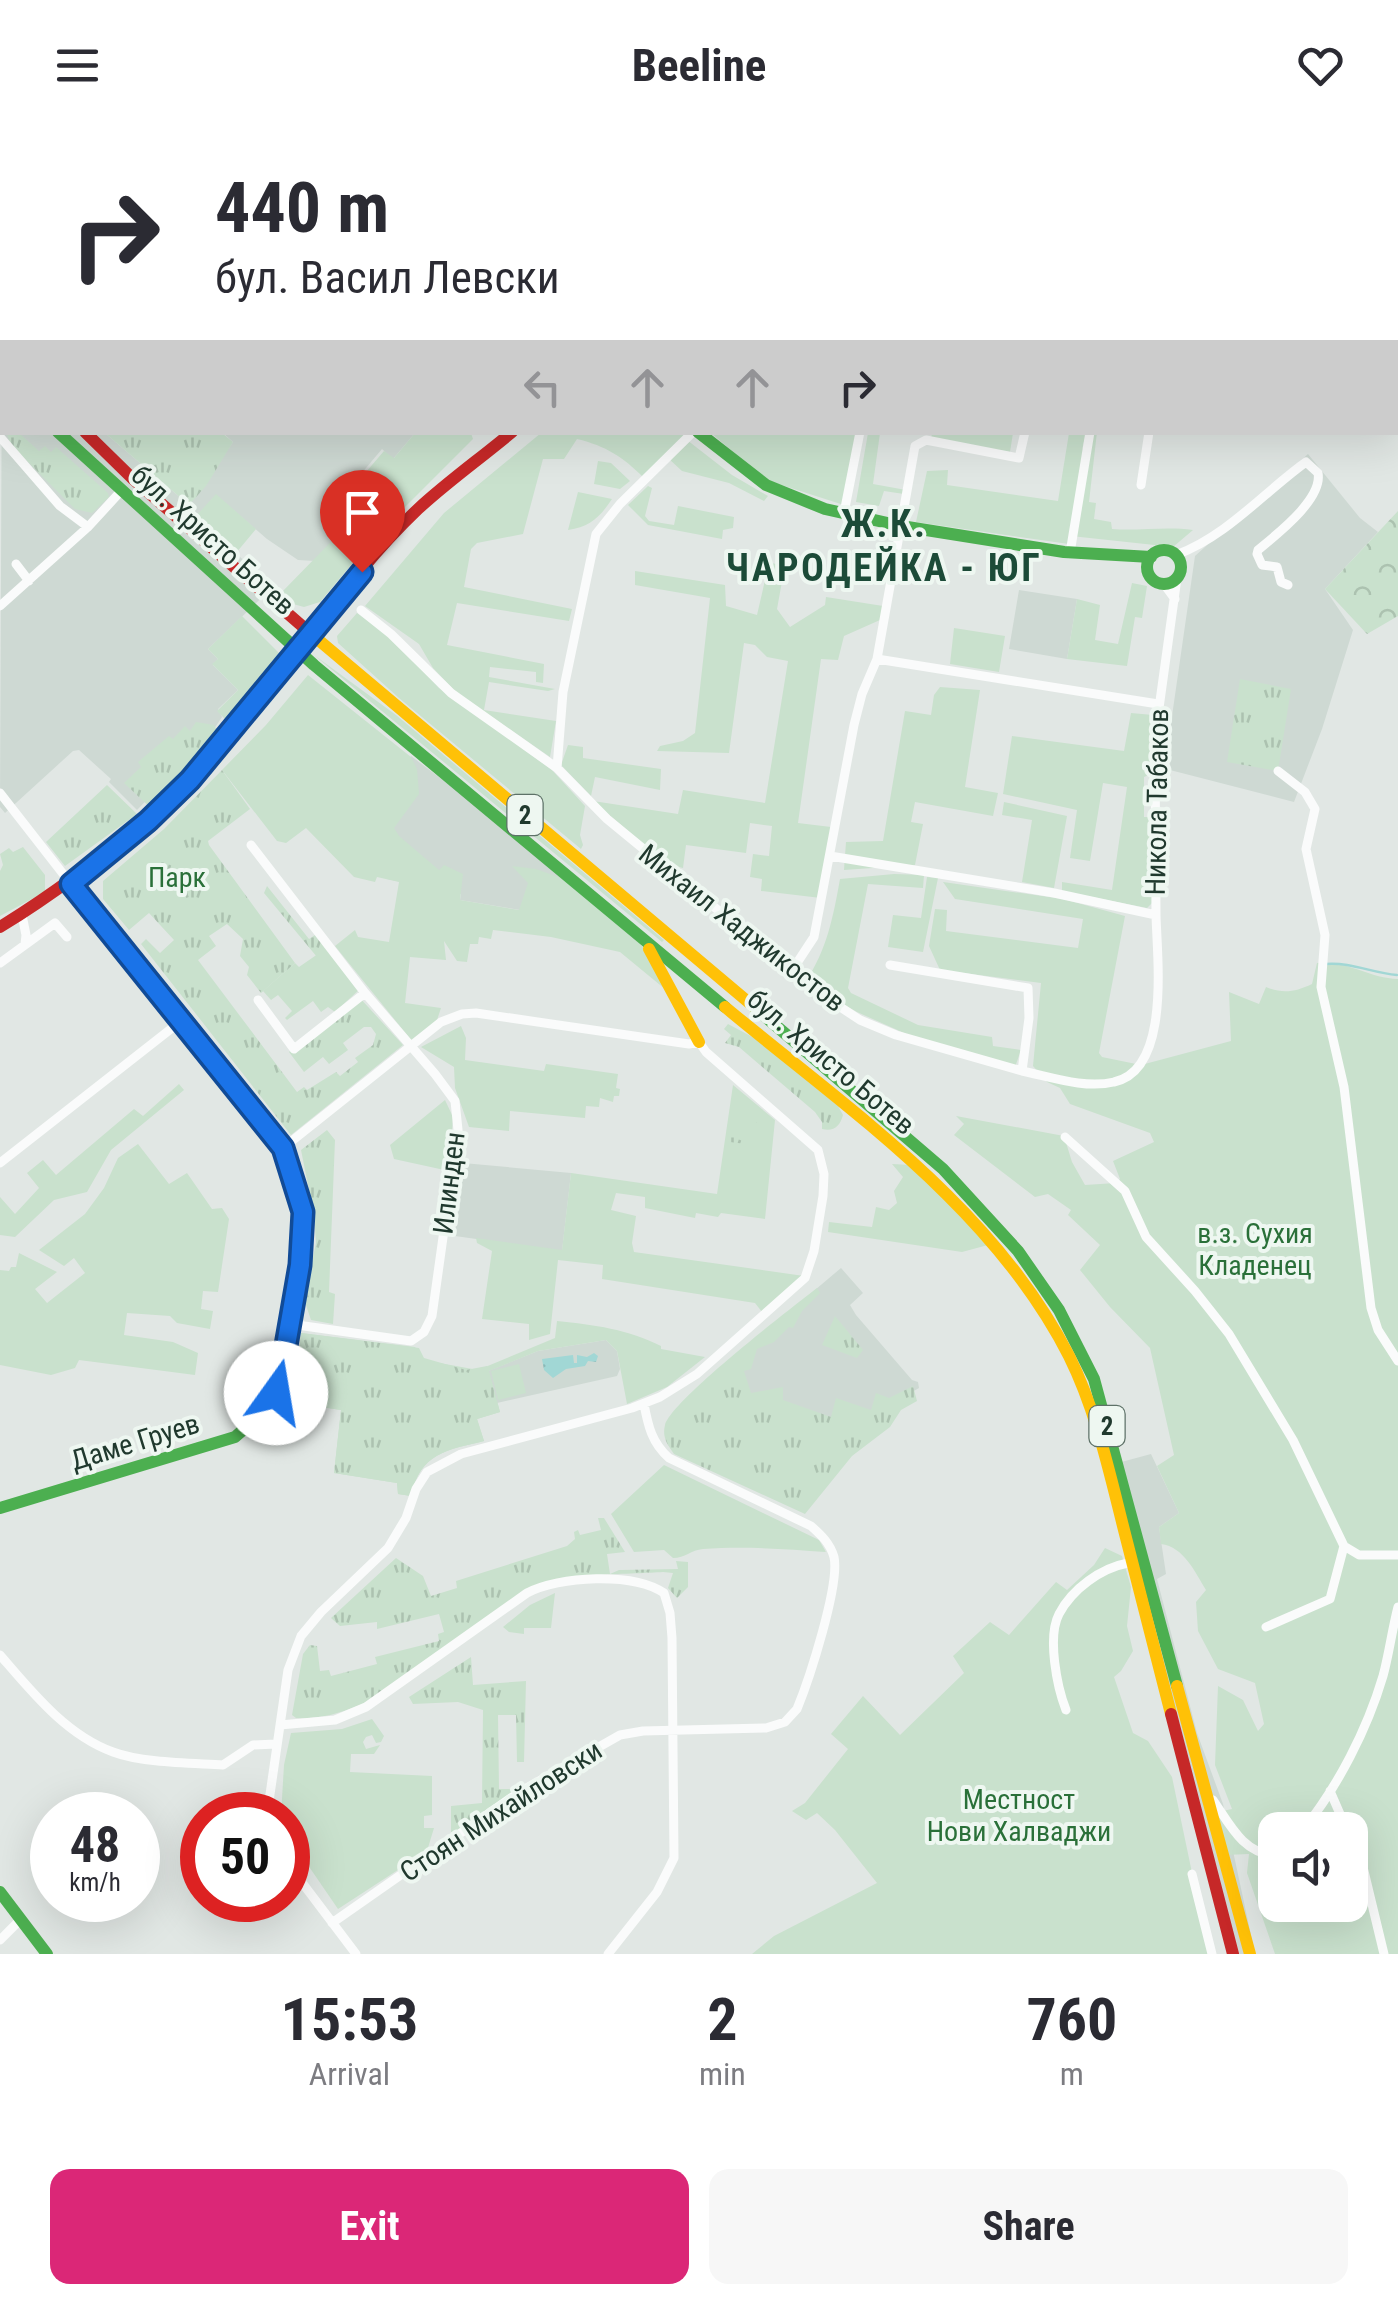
<!DOCTYPE html>
<html lang="en">
<head>
<meta charset="utf-8">
<style>
	body { margin:0; font-family:"Roboto Condensed",sans-serif; background:#f7f7f7; color:#2b2b33; height:100vh; display:flex; flex-direction:column; font-size:38px; white-space:nowrap }
	* { box-sizing:border-box; margin:0 }
	p { font-size:32px; color:#7c7c81 }
	.icon { flex:none; width:55px; height:55px; fill:none; stroke:currentColor; stroke-width:2; stroke-linecap:round; stroke-linejoin:round }
	.map { position:relative; height:1824px; overflow:hidden }
	.side { display:flex; flex-direction:column; background:#fff; flex:1 }
	.side>* { flex:none }
	.guide { position:absolute; left:0px; top:0px; width:1400px; height:305px; box-shadow:0 10px 40px #0002; background:#fff; color:#2b2b33; overflow:hidden }
	.fabs { position:absolute; left:1258px; top:1682px; display:grid; gap:20px }
	.fabs a { display:grid; place-items:center; width:110px; height:110px; border-radius:20px; background:#fff; box-shadow:0 10px 40px #0002; font-size:50px }
	.speed { position:absolute; left:30px; top:1662px; display:flex; gap:20px; font-size:50px; font-weight:700; text-align:center }
	.speed>* { display:grid; place-content:center; width:130px; height:130px; border-radius:50%; background:#fff; box-shadow:0 10px 40px #0002; line-height:1 }
	.speed small { font-size:25px; font-weight:400 }
	.speed .limit { border:15px solid #d22; background:#fff; color:#111 }
	.pin { position:absolute; display:grid; place-items:center; width:85px; height:85px; color:#fff; margin:-102px -42px; border-radius:50% 50% 50% 0; rotate:-45deg; box-shadow:0 0 10px #0007 }
	.pin .icon { rotate:45deg }
	.me { position:absolute; width:110px; margin:-55px; rotate:13deg; stroke-linejoin:round; filter:drop-shadow(0 0 8px #0008) }
	.turn { display:flex; align-items:center; gap:35px; height:210px; padding:0 50px; font-size:45px }
	.turn .icon { width:130px; height:130px; stroke-width:2.5 }
	.turn b { display:block; font-size:70px; line-height:85px }
	.lanes { display:flex; align-items:center; height:95px; padding:0 50px; background:#0003; justify-content:center; gap:50px; direction:ltr }
	.lanes .off { opacity:.35 }
	.eta { display:flex; justify-content:space-evenly; align-items:center; height:170px; text-align:center }
	.eta b { font-size:60px; font-weight:700; line-height:70px }
	.action { display:flex; gap:20px; margin-top:auto; padding:20px 50px }
	.action a { flex:1; height:115px; border-radius:20px; background:#db2777; color:#fff; font-size:40px; font-weight:700; line-height:115px; text-align:center }
	.action a+a { background:#f7f7f7; color:#2b2b33 }
	header { display:flex; justify-content:space-between; align-items:center; height:130px; padding:0 50px; background:#fff; font-size:45px; font-weight:700 }
	.map>svg:first-child { display:block }
	.built { fill:#ced9d3 }
	.green { fill:#c9e1cd; fill-rule:evenodd }
	.forest { fill:url(#forest-crowns) }
	.cemetery { fill:url(#cemetery-stones) }
	.park { fill:url(#park-tufts) }
	.water { fill:url(#water-ripples) }
	.lines { fill:none; stroke-linecap:round; stroke-linejoin:round }
	.stream { stroke:#a1d7d5; stroke-width:2.5 }
	.street { stroke:#fafbfb; stroke-width:9 }
	.fast { stroke:#4caf50; stroke-width:12 }
	.slow { stroke:#ffc107; stroke-width:12 }
	.jam { stroke:#c62828; stroke-width:12 }
	.route-casing { stroke:#114b97; stroke-width:25 }
	.route { stroke:#1a73e8; stroke-width:18 }
	.labels { text-anchor:middle; dominant-baseline:central; stroke-width:8; stroke-linejoin:round; paint-order:stroke }
	.shield { fill:#eef7f1; stroke:#5e7268; stroke-width:2.5 }
	.shield-label { font-size:25px; font-weight:bold; fill:#20392e }
	.street-label { font-size:28px; fill:#20392e; stroke:#eef7f1 }
	.park-label { font-size:28px; fill:#2a7039; stroke:#eef7f1 }
	.district-label { font-size:38px; font-weight:bold; letter-spacing:2.5px; fill:#1c4b38; stroke:#eef7f1 }
</style>
</head>
<body>
<header><svg class="icon" aria-label="menu" viewBox="0 0 24 24"><path d="M4 6h16M4 12h16M4 18h16"/></svg>Beeline<svg class="icon" aria-label="heart" viewBox="0 0 24 24"><path d="M12 20l-8-8c-3-5 5-10 8-4 3-6 11-1 8 4z"/></svg></header>
<div class="map">
<svg width="1398" height="1824" viewBox="0 0 1398 1824">
	<defs>
		<pattern id="forest-crowns" width="20" height="18" patternUnits="userSpaceOnUse" patternTransform="scale(2.5)"><rect width="20" height="18" fill="#c9e1cd"/><path d="M2 6a3 3 0 1 1 6 0M12 15a3 3 0 1 1 6 0" fill="none" stroke="#acc2b0"/></pattern>
		<pattern id="cemetery-stones" width="16" height="16" patternUnits="userSpaceOnUse" patternTransform="scale(2.5)"><rect width="16" height="16" fill="#c9e1cd"/><path d="M2 7V4a2 2 0 0 1 4 0v3zM10 15v-3a2 2 0 0 1 4 0v3z" fill="#acc2b0"/></pattern>
		<pattern id="park-tufts" width="24" height="20" patternUnits="userSpaceOnUse" patternTransform="scale(2.5)"><rect width="24" height="20" fill="#c9e1cd"/><path d="M3 7l-1-3M5 7V3M7 7l1-3M15 17l-1-3M17 17v-4M19 17l1-3" fill="none" stroke="#acc2b0"/></pattern>
		<pattern id="water-ripples" width="26" height="14" patternUnits="userSpaceOnUse" patternTransform="scale(2.5)"><rect width="26" height="14" fill="#a1d7d5"/><path d="M2 4q2-2 4 0t4 0M15 11q2-2 4 0t4 0" fill="none" stroke="#8ab9b7"/></pattern>
	</defs>
	<rect width="100%" height="100%" fill="#e1e7e4"/>
	<path class="built" d="M0 0H467L468 2H2V126Z
		M2 206V302L105 303 189 375 233 312 223 303H415L393 329 382 319 345 363 369 384 324 426 315 431 298 430 267 409 216 365 196 387 273 457 208 519 218 529 213 535 238 560 218 579 222 587 210 605 137 680 109 652 111 649 79 620 73 621 5 683 0 677Z
		M1308 324 1360 388 1378 402 1325 459 1353 500 1322 599 1294 672 1170 640 1171 593 1195 426Z
		M1019 460 1077 469 1067 529 1009 519Z
		M411 626 566 743 520 780 460 770 461 764 387 749 378 707Z
		M463 1033 571 1043 562 1121 455 1106Z
		M841 1138 863 1163 850 1175 856 1185 912 1250 918 1252 919 1258 875 1283 777 1354 693 1263Z
		M606 1210 617 1221 620 1239 617 1246 497 1273 488 1241 538 1221Z
		M1151 1324 1179 1383 1159 1397 1166 1444 1157 1449 1197 1603 1223 1674 1255 1824H1233L1103 1337Z"/>
	<path class="green" d="M685 302 687 305 643 347C623 327 606 316 577 309L564 329H543L523 404 477 413 471 419 464 457 572 479 569 491 457 473 447 515 544 534 543 553 536 552V542L490 537 489 547 555 559 548 561 489 552 484 580 556 591 550 627 457 563 433 538 419 514 365 476 444 383 541 303Z
		M1097 302 1089 372 1096 373 1094 389 1111 392 1112 399C1139 401 1167 396 1193 400L1173 417 1071 406 1069 414 916 392 927 341 948 340 947 355 1058 371 1069 303H1086L1082 320 1088 303Z
		M415 303H471L473 309 372 410 320 472 304 477 293 474 281 463 365 377 348 363 384 321 394 328Z
		M711 303H861L847 376 766 350Z
		M868 303H880L873 354 906 360 904 364 884 361 879 376 856 372Z
		M932 303H1013L1010 322 931 309Z
		M687 310 732 345 768 366 764 371 729 353 682 341 668 328Z
		M598 331 611 333 630 351 620 359 594 354Z
		M648 356 652 358 645 386 649 391 674 395 678 376 734 387 733 398 723 400 722 409 648 395 628 375Z
		M578 362 612 369C600 387 590 397 568 400Z
		M216 364 256 399 236 423 196 386Z
		M769 433 785 435 777 479 790 497 825 475 826 467 883 476 880 490 844 506 838 530 821 529 798 693 831 697 821 768 761 761 762 749 750 747 753 724 769 726 772 696 750 693 746 723 686 715 683 738 667 734 593 671 678 684 683 660 765 673 788 531 767 527 755 515 744 513 729 623 657 621 660 616 683 611 695 603 710 468 635 455V441L725 455 726 476 757 485Z
		M1132 453 1147 456 1142 488 1135 487 1127 536 1067 529 1077 469 1100 475 1095 510 1118 514Z
		M357 483 392 509 439 558 552 640 585 676 580 705 583 715 581 719 399 568 338 513 337 506Z
		M242 486 279 523C275 548 250 569 234 587L227 591 217 581 238 560 212 534 218 529 208 519Z
		M954 498 1005 506 999 542 950 534Z
		M314 525 396 585 664 810 662 812Z
		M308 545 411 627 417 639 419 664 394 698 399 706 439 740 444 735 463 744 460 770 519 780 528 753 512 736 536 739 564 749 632 805 653 829 671 864 620 822 551 807 493 800 491 809 479 807 478 814H470L467 832 457 831 444 811 446 830 410 827 405 873 441 878 437 890 412 911 335 816 355 800 358 807 389 812 399 752 377 747 375 752 354 747 306 698 286 713 277 711 222 640 266 595Z
		M940 557 980 560 965 657 998 663 993 686 915 672 911 692 923 694 915 735 844 740 846 712 883 711 905 581 931 585 934 565Z
		M1131 583 1153 585 1151 644 1144 647V687H1153V772L1147 778 1062 761V752L1112 760 1127 657 1103 653 1090 731 1070 728 1077 680 1003 664 1012 606 1124 621Z
		M568 615 583 617V628L661 639 660 660 595 647 591 666 561 635Z
		M1004 672 1067 686 1054 758 1022 752 1032 690 1002 685Z
		M23 717 45 745V762L0 786V741L3 735 0 724 9 718 13 722Z
		M894 744 924 745 923 758 868 754 848 858 851 863 918 895 992 907 993 916 1021 920 1015 937 922 911 857 882 805 853C827 819 833 788 840 749Z
		M927 747 938 748 923 822 888 817 893 785 921 788Z
		M943 752 1063 769 1125 786 1099 923 1102 927 1141 935 1231 911 1229 862 1259 874 1266 857C1283 864 1295 862 1312 854L1317 833C1347 830 1369 848 1398 849V1824H1275L1247 1743 1249 1724 1225 1725 1213 1683 1232 1679 1215 1635 1218 1556 1243 1570 1258 1601 1264 1594 1255 1553 1218 1539 1198 1501 1196 1472 1206 1460C1195 1442 1184 1417 1161 1414L1159 1397 1179 1383 1157 1336 1174 1325 1150 1218 1110 1177 1080 1140 1100 1115 1068 1085 1071 1080 1048 1064 1035 1067 954 1005 964 994 956 986 1064 1006 1072 1032 1085 1055 1116 1053 1120 1049 1113 1031 1154 1012 1150 1003 1070 974 1060 958 1047 952 1033 936 1041 853 940 840 929 816 935 779 947 780 946 801 1078 818 1083 789 955 769ZM1275 1700H1350V1775H1275Z
		M328 817 361 858 335 882 328 877 321 882 313 871 287 890 285 888 292 881 278 865 271 870 263 861 295 833 299 837Z
		M461 896 466 908 465 930 544 941 546 934 618 944 616 958 620 959 619 966H614L613 972 600 968 599 977 586 976 585 988 510 981 509 1001 469 997 455 958 454 937 421 917Z
		M179 954 184 960 111 1020 87 1062 54 1070 15 1107 0 1105V1067L15 1084 39 1058 27 1043 43 1030 56 1045 134 979 143 986Z
		M733 955 775 990 765 1089 721 1083 718 1087 696 1083 695 1088 645 1078V1067L616 1063 611 1080 636 1086 632 1113 634 1122 804 1146 762 1182 755 1173 602 1149 603 1135 558 1130 550 1204 529 1210V1194L482 1189 492 1121 477 1113 476 1108 562 1120 571 1043 717 1064Z
		M445 970 453 987 449 1041 394 1029 390 1015Z
		M138 1014 169 1054 187 1043 212 1079 222 1078 229 1089 218 1162 203 1161 201 1179 213 1181 210 1199 177 1193 170 1186 127 1183 124 1205 173 1212 198 1223 195 1245 79 1230 75 1238 51 1245 0 1235V1140L9 1141 11 1137H16L19 1123 57 1142 35 1159 47 1173 85 1143 74 1128 64 1136 39 1120 85 1084 104 1058 118 1028Z
		M892 1034 911 1035 988 1115 962 1122 828 1102 829 1092 872 1097 876 1077 889 1080 897 1073 894 1061 903 1047Z
		M557 1191C595 1195 627 1199 661 1216V1219L705 1227 667 1257 627 1274 617 1221 606 1210 538 1221 489 1241 500 1282 477 1289 484 1311C447 1320 420 1323 411 1366L398 1364 397 1353 334 1343 341 1280 294 1273 301 1203 415 1217 423 1230 478 1240 555 1208Z
		M519 1234 526 1263 498 1270 491 1241Z
		M664 1335 819 1410 826 1422C785 1419 745 1416 703 1419 691 1420 685 1428 673 1428L664 1420 634 1422 611 1384Z
		M1105 1418 1122 1426 1131 1457 1127 1496 1133 1521 1121 1541 1114 1547 1133 1603 1148 1611 1172 1647 1209 1824H752L774 1806 877 1753 835 1700 817 1683 806 1690 792 1681 805 1673 848 1619 831 1604 863 1566 900 1605 964 1543 953 1526 990 1492 1009 1505 1056 1452 1067 1460 1094 1435Z
		M555 1463 551 1498H524V1504L509 1502 503 1497 530 1475Z
		M372 1589 384 1606 381 1612 376 1613 372 1605 366 1607 363 1612 366 1619 380 1615 374 1624H351L350 1642 432 1646V1685L424 1686V1698H434L427 1721 338 1779 288 1706V1685H281L284 1635 291 1603 342 1599Z"/>
	<path class="forest" d="M1398 381V486L1367 504 1325 459Z"/>
	<path class="cemetery" d="M514 0H979L514 2Z"/>
	<path class="park" d="M7 303H19L39 321 45 316 51 322 56 317 108 363 109 367 92 383 75 379 10 314Z
		M105 303H222L233 312 206 356 189 375Z
		M1240 549 1291 559 1278 641 1227 632Z
		M196 592 214 595 223 610 154 681 124 653 141 637 138 632 169 606 173 609 185 596 190 601Z
		M222 640 250 679 208 711 209 715 295 833 261 863 247 845 249 837 240 826 243 809 227 794 209 806 216 816 198 830 297 962 304 957 307 960 336 942 340 946 358 932 355 928 373 915 376 904 371 897H364L343 913 348 920 329 934 323 927 304 942 289 922 359 867 403 915 291 1005 141 814 146 809 160 823 174 810 149 783 129 800 103 769V751L164 699Z
		M107 655 137 684 65 736 46 712Z
		M267 756 309 809 318 803 328 817 317 827 264 763Z
		M728 894 760 911 838 976 843 985C840 996 834 1002 822 999V992L815 982 739 917 725 913 731 905 724 899Z
		M733 990 774 995 771 1017 730 1012Z
		M327 1000 335 1010 329 1162 335 1164 333 1194 311 1190 304 1169 316 1113 314 1085 301 1020Z
		M817 1158 820 1163 802 1181 793 1198 789 1197 774 1212 757 1219 751 1239 744 1241 751 1263 783 1257V1270L831 1287 836 1268 871 1280 876 1263 889 1268 913 1256 917 1271 901 1280 890 1297 852 1326 805 1384 674 1324C667 1314 662 1307 665 1295 672 1270 790 1179 817 1158Z
		M835 1186 863 1220 857 1228 822 1215Z
		M301 1203 419 1218 424 1228 466 1240 487 1236 500 1282 477 1289 484 1311C447 1320 420 1323 411 1366L398 1364 397 1353 334 1343 341 1280 289 1272 297 1243Z
		M598 1388H604L625 1422 607 1424 610 1444 619 1440 678 1439 676 1431 688 1432V1457L677 1468 668 1458 673 1443 663 1442C636 1444 561 1444 541 1454 462 1490 387 1593 296 1588L292 1585 303 1524 310 1515 317 1516 320 1541 329 1540 331 1546 377 1534 375 1527 439 1511 438 1504 444 1502 439 1484 377 1499V1492L340 1496 331 1488 396 1428 423 1446 431 1466 457 1458 456 1451 567 1416 575 1409 574 1402 578 1400 580 1405 601 1400Z
		M471 1527 473 1555 526 1551 524 1632H517L516 1585H498L499 1659H513L514 1666 458 1703 451 1702V1676L482 1673 483 1580 458 1572 413 1574 409 1567Z"/>
	<path class="water" d="M594 1223 598 1226 596 1232 588 1231 585 1236 566 1239 553 1248 544 1240 542 1229 573 1225 574 1233H577V1225L587 1227Z"/>
	<g class="lines">
		<path class="stream" d="M1326 834C1351 832 1372 843 1397 845"/>
		<path class="street" d="M1377 0V2
			M36 2 39 0
			M1069 2 1074 0
			M1141 2 1145 0
			M1216 2V0
			M1313 2V0
			M0 39 2 36
			M0 307 60 376 88 397
			M1141 355 1149 302
			M844 383 860 302
			M1070 423 1090 302
			M1176 425C1227 406 1263 363 1306 332L1318 343C1323 369 1277 404 1258 420L1257 424 1262 435 1277 437 1281 452 1288 455
			M16 434 29 451
			M1164 454 1175 469
			M0 476 88 397 121 361
			M361 480 391 504 451 563 557 638 607 689 819 863 860 890 896 905 1022 941 1029 888 1028 858 890 835
			M877 529 915 316 926 310 1019 328 1025 302
			M557 638 563 562 596 404 620 374 693 302
			M1278 641 1305 662 1315 679 1306 719 1325 805 1321 857 1344 957 1371 1178 1378 1200 1398 1231
			M0 663 71 754
			M251 715 365 863 435 944 455 971 458 1000 432 1186 424 1202 411 1211 290 1194
			M830 726 1054 763 1156 785 1155 607 1177 448
			M22 785 26 805 25 814
			M0 833 55 793 67 807
			M791 842 814 807 854 595 862 564 877 529 1158 574
			M258 870 294 919 365 863
			M1022 941C1051 947 1085 959 1114 952 1171 940 1157 828 1156 785
			M1065 1007 1125 1061 1146 1107 1195 1161 1229 1204 1293 1310 1344 1416 1359 1425H1398
			M0 1033 181 891
			M1266 1497 1330 1469 1344 1416
			M0 1525C32 1562 66 1605 113 1622 142 1633 191 1633 223 1635L253 1615 276 1614
			M1066 1580C1057 1557 1047 1507 1059 1484 1072 1459 1101 1438 1128 1433
			M280 1595 335 1590 366 1577 527 1463C559 1446 633 1442 664 1463L670 1483 672 1508 674 1728 657 1762 608 1824
			M1330 1661 1347 1700
			M1213 1670C1229 1693 1243 1724 1275 1725
			M267 1685 288 1540 301 1506 321 1482 388 1418 406 1388 416 1359 427 1342 461 1324 632 1278 660 1267 697 1244 805 1148 814 1121 823 1066 824 1044 818 1020 706 922 699 912 689 914 476 883 462 884 441 892 283 1018
			M1303 1700C1338 1656 1367 1600 1383 1546 1389 1524 1392 1500 1398 1477
			M1350 1708 1363 1737 1384 1824
			M288 1734 356 1824
			M1192 1744 1212 1824
			M332 1793 518 1663 620 1605 643 1601 766 1598 785 1592 797 1579C809 1550 840 1455 834 1427 830 1413 821 1405 811 1396L669 1328C652 1313 648 1296 644 1274
			M0 1810 21 1789"/>
		<path class="fast" d="M58 302 314 535 725 877
			M698 302 766 355 825 379 901 396 1064 422 1151 427
			M1147 437a17 17 0 1 1 34 0a17 17 0 1 1-34 0Z
			M753 876 943 1039 1018 1121 1059 1180 1094 1249 1177 1556
			M0 1378 235 1307C281 1268 281 1244 291 1187 297 1153 306 1115 303 1080 297 1014 221 941 180 890
			M0 1762 47 1824"/>
		<path class="slow" d="M485 0 486 2
			M0 222 2 224
			M0 249 2 251
			M309 502 753 876
			M71 754 180 890
			M649 819 699 912
			M725 877C850 981 993 1077 1069 1226 1096 1280 1109 1341 1124 1400 1139 1461 1155 1522 1171 1584
			M1177 1556 1250 1824"/>
		<path class="jam" d="M85 302 133 349 309 502
			M0 797C106 732 181 661 261 566 312 504 359 435 418 379 447 352 481 328 512 302
			M1171 1584 1233 1824"/>
	</g>
	<g class="lines">
		<defs>
			<path id="route" d="M276 1263 280 1250 300 1135 303 1082 283 1018 71 754 148 691 190 650 362 442"/>
		</defs>
		<use href="#route" class="route-casing"/>
		<use href="#route" class="route"/>
	</g>
	<g class="labels">
		<g class="shield">
			<rect x="507.5" y="665" width="35" height="40" rx="8"/>
			<rect x="1089.5" y="1276" width="35" height="40" rx="8"/>
		</g>
		<g class="shield-label">
			<text x="525" y="685">2</text>
			<text x="1107" y="1296">2</text>
		</g>
		<g class="street-label">
			<text transform="translate(213 410) rotate(42)">бул. Христо Ботев</text>
			<text transform="translate(1157 672) rotate(-89)">Никола Табаков</text>
			<text transform="translate(742 798) rotate(38)">Михаил Хаджикостов</text>
			<text transform="translate(831 932) rotate(40)">бул. Христо Ботев</text>
			<text transform="translate(449 1053) rotate(-83)">Илинден</text>
			<text transform="translate(135 1312) rotate(-17)">Даме Груев</text>
			<text transform="translate(501 1681) rotate(-33)">Стоян Михайловски</text>
		</g>
		<g class="park-label">
			<text x="177" y="747">Парк</text>
			<text x="1255" y="1103">в.з. Сухия<tspan x="1255" dy="32">Кладенец</tspan></text>
			<text x="1019" y="1669">Местност<tspan x="1019" dy="32">Нови Халваджи</tspan></text>
		</g>
		<g class="district-label">
			<text x="884" y="394">Ж.К.<tspan x="884" dy="44">ЧАРОДЕЙКА - ЮГ</tspan></text>
		</g>
	</g>
</svg>
<div class="fabs">
<a><svg class="icon" aria-label="sound" viewBox="0 0 24 24"><path d="M4 9h4l5-4v14l-5-4H4zM17 9q2 3 0 6"/></svg></a>
</div>
<div class="speed"><div>48<small>km/h</small></div><div class="limit">50</div></div>
<div class="pin" style="left:362px;top:442px;background:#d93025"><svg class="icon" aria-label="arrive" viewBox="0 0 24 24"><path d="M6 21V4h12l-3 4 3 4H6"/></svg></div>
<svg class="me" style="left:276px;top:1263px" viewBox="-20 -20 40 40"><circle r="19" fill="#fff"/><path d="M0-13L10 11 0 6-10 11z" fill="#1a73e8"/></svg>
<div class="guide">
<div class="turn"><svg class="icon" aria-label="right" viewBox="0 0 24 24"><path d="M7 20v-9h11M14 6l5 5-5 5"/></svg><div><b>440 m</b>бул. Васил Левски</div></div>
<div class="lanes"><svg class="icon off" aria-label="left" viewBox="0 0 24 24"><path d="M17 20v-9H6M10 6l-5 5 5 5"/></svg><svg class="icon off" aria-label="ahead" viewBox="0 0 24 24"><path d="M12 20V5M6 11l6-6 6 6"/></svg><svg class="icon off" aria-label="ahead" viewBox="0 0 24 24"><path d="M12 20V5M6 11l6-6 6 6"/></svg><svg class="icon" aria-label="right" viewBox="0 0 24 24"><path d="M7 20v-9h11M14 6l5 5-5 5"/></svg></div>
</div>
</div>
<section class="side">
<div class="eta">
<div><b>15:53</b><p>Arrival</p></div>
<div><b>2</b><p>min</p></div>
<div><b>760</b><p>m</p></div>
</div>
<div class="action"><a>Exit</a><a>Share</a></div>
</section>
</body>
</html>
